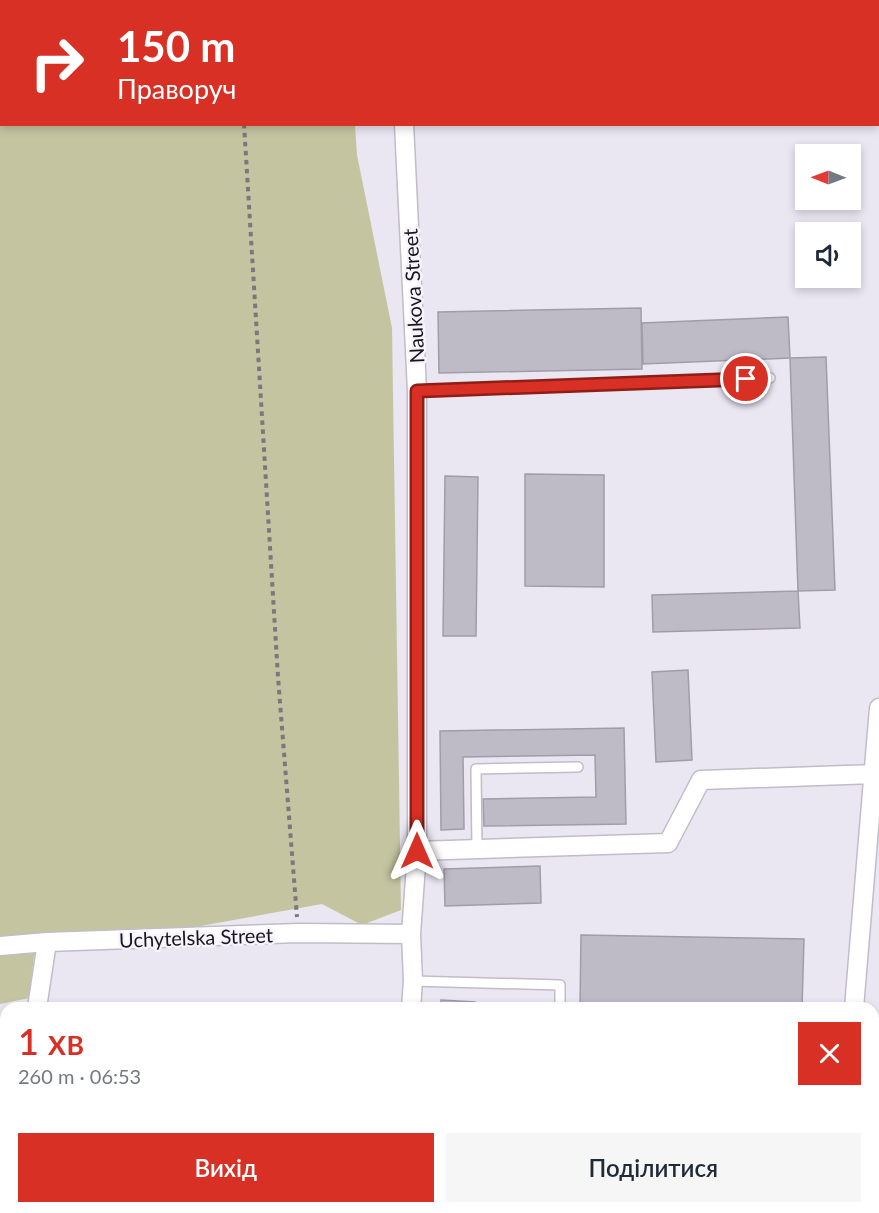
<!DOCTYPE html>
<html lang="uk">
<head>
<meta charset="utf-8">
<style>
	body { margin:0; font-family:Lato,sans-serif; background:#f6f6f7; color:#1f2937; height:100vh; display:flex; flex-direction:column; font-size:22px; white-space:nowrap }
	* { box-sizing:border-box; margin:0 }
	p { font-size:20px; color:#747a83 }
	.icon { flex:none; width:33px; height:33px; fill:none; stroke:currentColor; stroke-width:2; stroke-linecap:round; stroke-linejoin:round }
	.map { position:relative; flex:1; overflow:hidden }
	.side { position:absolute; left:0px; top:1002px; width:879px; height:212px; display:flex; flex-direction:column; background:#fff; border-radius:18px 18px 0 0; box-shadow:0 3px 9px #0003 }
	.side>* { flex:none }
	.banner { position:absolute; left:0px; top:0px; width:879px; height:126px; box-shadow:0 3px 9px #0003; background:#d93025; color:#fff; overflow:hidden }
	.needle { width:39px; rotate:271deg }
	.controls { position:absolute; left:795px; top:144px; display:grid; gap:12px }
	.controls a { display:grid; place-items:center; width:66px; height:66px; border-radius:0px; background:#fff; box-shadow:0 3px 9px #0003; font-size:30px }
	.pin { position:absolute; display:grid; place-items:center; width:51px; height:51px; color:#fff; margin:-26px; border:3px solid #fff; border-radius:50%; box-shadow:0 2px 6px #0007 }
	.me { position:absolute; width:66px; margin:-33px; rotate:0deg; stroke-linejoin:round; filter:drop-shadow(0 0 4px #0008) }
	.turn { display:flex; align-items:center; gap:21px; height:126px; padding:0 18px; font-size:27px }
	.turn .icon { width:78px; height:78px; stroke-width:2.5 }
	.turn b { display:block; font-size:42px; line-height:51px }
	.round { display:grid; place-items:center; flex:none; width:63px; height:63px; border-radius:0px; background:#f6f6f7 }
	.overview { display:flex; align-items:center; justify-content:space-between; height:102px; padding:0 18px }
	h1 { font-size:36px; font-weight:600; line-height:45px; color:#d93025 }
	.button { display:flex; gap:12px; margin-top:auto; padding:12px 18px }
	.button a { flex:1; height:69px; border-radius:0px; background:#d93025; color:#fff; font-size:24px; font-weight:600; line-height:69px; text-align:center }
	.button a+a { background:#f6f6f7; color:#1f2937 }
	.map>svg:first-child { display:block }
	.green { fill:#c4c5a0 }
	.building { fill:#bebac6; stroke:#a19da8; stroke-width:1.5 }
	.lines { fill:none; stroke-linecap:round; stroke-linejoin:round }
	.service-casing { stroke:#c1bcc8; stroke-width:12 }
	.minor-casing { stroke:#c1bcc8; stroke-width:21 }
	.path { stroke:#7a777f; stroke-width:4; stroke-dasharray:4.5 4.5; stroke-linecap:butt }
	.service { stroke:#fff; stroke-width:9 }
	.minor { stroke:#fff; stroke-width:18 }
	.route-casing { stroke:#8d1f18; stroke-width:15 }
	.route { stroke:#d93025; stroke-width:10 }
	.labels { text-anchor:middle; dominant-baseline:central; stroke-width:5; stroke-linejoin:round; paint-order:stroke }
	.street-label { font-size:20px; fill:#18171b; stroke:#f7f4fe }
</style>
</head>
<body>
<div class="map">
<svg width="879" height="1213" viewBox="0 0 879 1213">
	<rect width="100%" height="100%" fill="#eae6f2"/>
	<path class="green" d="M0 0H345V1L2 2V124L355 125 357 155 392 328 401 910 362 925 322 904 34 956 29 998 0 1004Z"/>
	<path class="building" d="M641 308 642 369 439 373 438 312Z
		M788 317 790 358 643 364 642 323Z
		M826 357 835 590 798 591 790 358Z
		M525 474 604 475V587L525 586Z
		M445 476 478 477 476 636H443Z
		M798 591 800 628 653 632 652 595Z
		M688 670 692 760 656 762 652 672Z
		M624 728 626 824 484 826 483 799 596 797 595 755 463 757 464 829 441 830 440 731Z
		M540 866 541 903 445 906 444 869Z
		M581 935 804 939 802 1008H580Z
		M441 1000 475 1002V1008H441Z
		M183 1208H206V1213H183Z
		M245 1208H271V1213H245Z
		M580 1208H689V1213H580Z"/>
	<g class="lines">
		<defs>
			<path id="service" d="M417 391 770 378
				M477 849 476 769 578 767
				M413 981 560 985V1008"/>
			<path id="minor" d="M398 0V2
				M404 124 417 391V851L411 934 413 981 411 1008
				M417 851 668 843 701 780 874 774
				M0 946 47 942
				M37 1008 47 942 299 933 411 934
				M854 1008 879 708
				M147 1213 148 1208
				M402 1213V1208
				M835 1213V1208"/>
		</defs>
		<use href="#service" class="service-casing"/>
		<use href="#minor" class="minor-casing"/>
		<path class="path" d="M236 0V2
			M244 124 278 677 297 917"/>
		<use href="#service" class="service"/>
		<use href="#minor" class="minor"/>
	</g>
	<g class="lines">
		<defs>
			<path id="route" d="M417 851V391L746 379"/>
		</defs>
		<use href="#route" class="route-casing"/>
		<use href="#route" class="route"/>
	</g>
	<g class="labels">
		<g class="street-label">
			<text transform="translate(413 296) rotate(-93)">Naukova Street</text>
			<text transform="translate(196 937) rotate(-2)">Uchytelska Street</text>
		</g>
	</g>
</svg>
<div class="controls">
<a><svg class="needle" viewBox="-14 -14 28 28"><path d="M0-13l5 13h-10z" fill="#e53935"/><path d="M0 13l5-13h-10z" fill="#747a83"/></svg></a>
<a><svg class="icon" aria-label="sound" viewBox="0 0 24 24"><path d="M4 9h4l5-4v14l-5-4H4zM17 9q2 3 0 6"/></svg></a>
</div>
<div class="pin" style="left:746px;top:379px;background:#d93025"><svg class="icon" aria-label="arrive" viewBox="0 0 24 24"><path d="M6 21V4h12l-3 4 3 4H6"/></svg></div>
<svg class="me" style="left:417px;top:851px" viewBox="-20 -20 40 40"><path d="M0-17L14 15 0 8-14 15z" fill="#d93025" stroke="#fff" stroke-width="4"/></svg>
<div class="banner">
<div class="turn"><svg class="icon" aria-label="right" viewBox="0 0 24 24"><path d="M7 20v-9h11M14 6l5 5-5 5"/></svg><div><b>150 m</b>Праворуч</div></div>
</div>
<section class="side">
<div class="overview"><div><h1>1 хв</h1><p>260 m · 06:53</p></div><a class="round" style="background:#d93025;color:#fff"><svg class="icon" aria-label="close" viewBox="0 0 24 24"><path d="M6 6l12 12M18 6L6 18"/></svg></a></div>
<div class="button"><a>Вихід</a><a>Поділитися</a></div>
</section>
</div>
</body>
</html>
